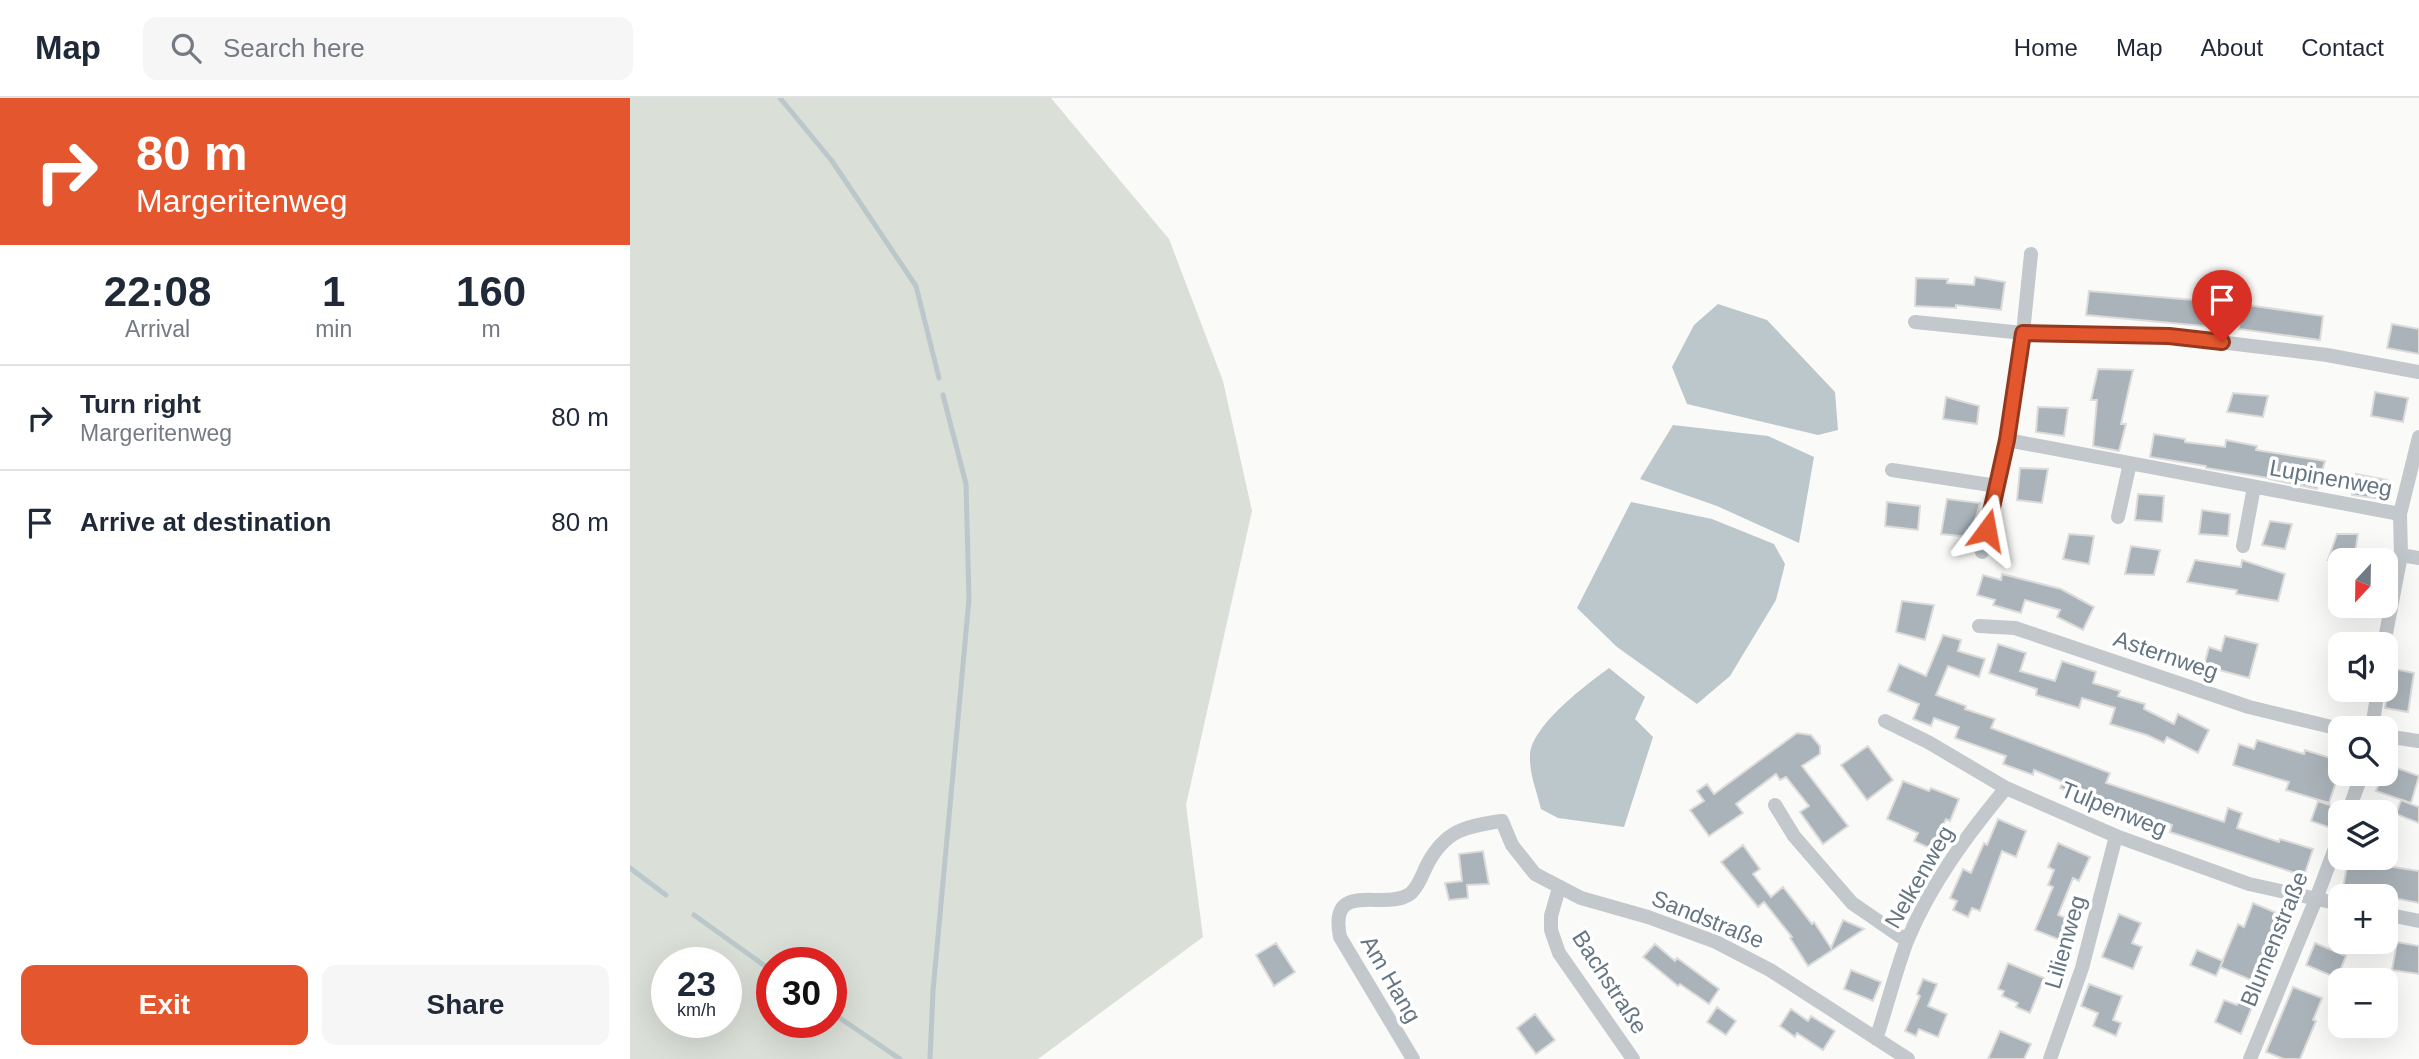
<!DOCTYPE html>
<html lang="en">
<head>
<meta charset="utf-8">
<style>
	body { margin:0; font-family:Helvetica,sans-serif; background:#f6f6f7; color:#1f2937; height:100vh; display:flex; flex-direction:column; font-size:26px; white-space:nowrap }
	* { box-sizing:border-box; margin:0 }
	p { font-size:23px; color:#747a83 }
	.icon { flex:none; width:38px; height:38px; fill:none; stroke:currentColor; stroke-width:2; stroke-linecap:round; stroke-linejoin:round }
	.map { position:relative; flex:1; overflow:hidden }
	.panel { display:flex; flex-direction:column; background:#fff; width:630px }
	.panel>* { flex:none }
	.hud { background:#e4572e; color:#fff; overflow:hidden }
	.needle { width:46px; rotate:202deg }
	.tools { position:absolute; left:1698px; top:450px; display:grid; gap:14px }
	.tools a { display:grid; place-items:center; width:70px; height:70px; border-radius:14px; background:#fff; box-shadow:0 7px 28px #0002; font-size:35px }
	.speed { position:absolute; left:21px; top:849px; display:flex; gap:14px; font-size:35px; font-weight:700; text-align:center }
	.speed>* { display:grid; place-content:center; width:91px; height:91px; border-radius:50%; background:#fff; box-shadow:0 7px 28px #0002; line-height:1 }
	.speed small { font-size:18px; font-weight:400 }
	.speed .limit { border:10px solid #d22; background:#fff; color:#111 }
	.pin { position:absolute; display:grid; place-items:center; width:60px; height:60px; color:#fff; margin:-72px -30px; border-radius:50% 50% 50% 0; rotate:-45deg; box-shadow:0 0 7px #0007 }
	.pin .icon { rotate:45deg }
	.me { position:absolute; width:77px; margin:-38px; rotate:13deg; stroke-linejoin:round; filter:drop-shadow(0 0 5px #0008) }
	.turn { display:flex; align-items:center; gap:24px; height:147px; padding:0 21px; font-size:32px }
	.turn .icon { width:91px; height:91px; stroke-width:2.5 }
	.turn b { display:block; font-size:49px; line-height:60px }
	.eta { display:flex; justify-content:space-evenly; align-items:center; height:119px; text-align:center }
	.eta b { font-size:42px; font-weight:700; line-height:49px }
	.action { display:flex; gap:14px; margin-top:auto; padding:14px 21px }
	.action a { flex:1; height:80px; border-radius:14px; background:#e4572e; color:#fff; font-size:28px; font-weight:700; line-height:80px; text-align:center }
	.action a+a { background:#f6f6f7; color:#1f2937 }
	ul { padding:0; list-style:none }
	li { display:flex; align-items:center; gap:21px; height:105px; padding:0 21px; border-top:2px solid #e0e1e3 }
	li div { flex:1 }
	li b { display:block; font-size:26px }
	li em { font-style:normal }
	header { display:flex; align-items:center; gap:42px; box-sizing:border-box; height:98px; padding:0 35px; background:#fff; border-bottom:2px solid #e0e1e3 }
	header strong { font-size:33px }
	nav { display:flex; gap:38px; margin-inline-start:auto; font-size:24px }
	.search { width:490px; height:63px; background:#f6f6f7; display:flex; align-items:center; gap:18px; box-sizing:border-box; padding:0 24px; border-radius:14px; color:#747a83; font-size:26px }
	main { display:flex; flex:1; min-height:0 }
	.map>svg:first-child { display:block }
	.green { fill:#dadfd7; fill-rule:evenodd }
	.water { fill:#bbc7cb }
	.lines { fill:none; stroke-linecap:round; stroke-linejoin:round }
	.stream { stroke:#bbc7cb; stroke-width:5 }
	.building { fill:#aab3b9; stroke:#dcdcda; stroke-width:2 }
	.street { stroke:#c3c8cc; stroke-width:14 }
	.route-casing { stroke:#94391e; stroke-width:18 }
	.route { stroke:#e4572e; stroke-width:12 }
	.labels { text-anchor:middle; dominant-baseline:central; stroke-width:7; stroke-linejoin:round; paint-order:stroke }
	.street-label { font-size:23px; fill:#657683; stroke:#fff }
</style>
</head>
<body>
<header>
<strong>Map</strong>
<div class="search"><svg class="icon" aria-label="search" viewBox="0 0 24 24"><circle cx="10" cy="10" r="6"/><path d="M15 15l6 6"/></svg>Search here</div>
<nav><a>Home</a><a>Map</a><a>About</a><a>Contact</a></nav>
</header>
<main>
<section class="panel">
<div class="hud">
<div class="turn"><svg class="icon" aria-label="right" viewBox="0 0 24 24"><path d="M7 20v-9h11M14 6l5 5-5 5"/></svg><div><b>80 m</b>Margeritenweg</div></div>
</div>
<div class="eta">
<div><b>22:08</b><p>Arrival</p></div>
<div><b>1</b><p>min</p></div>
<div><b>160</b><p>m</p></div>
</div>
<ul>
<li><svg class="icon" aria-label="right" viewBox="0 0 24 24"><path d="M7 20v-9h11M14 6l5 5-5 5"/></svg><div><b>Turn right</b><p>Margeritenweg</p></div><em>80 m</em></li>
<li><svg class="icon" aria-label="arrive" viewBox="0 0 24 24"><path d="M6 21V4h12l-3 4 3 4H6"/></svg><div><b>Arrive at destination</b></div><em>80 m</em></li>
</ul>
<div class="action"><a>Exit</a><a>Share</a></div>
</section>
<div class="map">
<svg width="1789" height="961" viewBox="0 0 1789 961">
	<rect width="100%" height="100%" fill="#fafaf8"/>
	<path class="green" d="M0 0H421L539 141 593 283 622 413 556 707 573 839 408 961H0ZM37 864H96V924H37ZM201 864V924H142V864Z"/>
	<path class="water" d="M1088 206 1137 222 1205 294 1208 332 1188 337 1057 306 1042 269 1064 227Z
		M1043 327 1138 338 1184 359 1169 445 1087 408 1010 381Z
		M1001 404 1082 421 1144 446 1155 466 1146 502 1100 578 1067 606 987 549 947 510Z
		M979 570 1015 599 1005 621 1023 639 994 729 928 720 911 711C907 694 899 675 900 657 902 627 956 587 979 570Z"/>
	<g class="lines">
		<path class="stream" d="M150 0 202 63 286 188 309 280
			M0 770 36 797
			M64 817 142 873
			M201 914 270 961
			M300 961 303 893 339 501 336 386 313 297"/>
	</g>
	<path class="building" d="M1345 179 1375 184 1371 212 1326 207V210L1285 208 1286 180 1318 181 1317 185 1344 187Z
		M1459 193 1587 204 1584 229 1456 217Z
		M1611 206 1693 218 1690 242 1609 231Z
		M1762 226 1789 231V256L1757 250Z
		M1468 271 1503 272 1491 326H1496L1489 353 1463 348 1467 302H1461Z
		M1745 294 1778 300 1773 324 1741 318Z
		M1603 295 1638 298 1633 319 1597 314Z
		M1316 299 1349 308 1347 326 1313 321Z
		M1408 309 1438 310 1434 338 1406 334Z
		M1524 336 1555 341V344L1595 349 1596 342 1627 348 1626 352 1695 363 1687 391 1639 381V380L1576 370V368L1520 359Z
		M1390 370 1418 371 1412 405 1387 402Z
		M1726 376 1757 382 1751 401 1722 397Z
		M1508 396 1534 398 1532 424 1505 422Z
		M1317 401 1350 405 1340 439 1311 436Z
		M1257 404 1290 408 1288 432 1255 428Z
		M1572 412 1600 416 1598 438 1569 436Z
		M1640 423 1662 426 1655 451 1632 447Z
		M1439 436 1464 438 1459 466 1433 461Z
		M1707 436H1728L1724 462H1698Z
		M1501 448 1530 452 1524 477 1495 476Z
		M1565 462 1611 469 1612 462 1655 476 1648 503 1606 496 1607 492 1557 484Z
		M1372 476 1431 491 1464 509 1453 532 1427 519 1430 512 1395 502 1391 515 1363 507 1365 502 1347 497 1353 477 1371 482Z
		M1272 503 1304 507 1295 542 1266 534Z
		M1313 537 1331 542 1328 553 1355 561 1349 579 1318 568 1306 597 1336 608 1335 611 1365 621 1361 630 1480 675 1476 685 1594 724 1598 710 1612 715 1607 730 1649 744 1650 741 1683 751 1674 778 1540 734 1542 727 1518 720 1516 729 1485 719 1487 713 1430 690 1433 684 1404 672 1403 677 1373 666 1376 658 1325 640 1329 629 1304 620 1301 628 1283 621 1289 606 1258 593 1269 566 1296 578Z
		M1595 538 1628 546 1619 580 1574 568 1579 549 1591 553Z
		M1368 546 1396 555 1390 573 1425 583 1432 563 1466 574 1463 585 1490 593 1488 598 1515 606 1514 611 1544 626 1548 616 1579 632 1568 655 1537 639 1534 645 1517 637 1480 626 1485 610 1452 600 1449 610 1406 597 1407 591 1359 575Z
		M1760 570 1784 575 1778 614 1755 610Z
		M1167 635 1181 637 1190 648V656L1172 668 1218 728 1193 746 1170 714 1179 708 1156 679 1150 682 1146 676 1106 706 1113 715 1079 738 1060 712 1074 703 1067 693 1077 686 1084 696Z
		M1627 642 1674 656 1675 652 1710 663V672L1699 705 1656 692 1659 684 1603 667 1609 646 1624 651Z
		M1238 648 1263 682 1237 702 1211 667Z
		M1756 666 1789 678 1781 705 1746 693 1753 676H1755Z
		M1273 683 1299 693 1301 690 1329 701 1320 723 1316 721 1302 751 1284 743 1288 735 1257 721Z
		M1771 702 1789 709V725L1766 716Z
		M1688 703 1709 710 1701 730 1681 723Z
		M1368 721 1396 733 1386 759 1372 753 1350 813 1342 810 1338 819 1323 812 1327 803 1320 800 1333 771 1341 775 1354 745 1357 747Z
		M1428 745 1460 759 1449 783 1443 780 1428 817 1444 823 1435 844 1405 832 1423 789 1418 787 1424 772 1418 769Z
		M1113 747 1130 771 1123 776 1141 799 1153 789 1182 826 1184 824 1201 850 1213 822 1234 831 1178 868 1160 840 1162 839 1134 804 1128 809 1091 764Z
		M853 753 859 786 837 787 838 800 819 802 815 785 832 783 829 756Z
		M1718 762 1789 773V805L1713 790Z
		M1623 805 1654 818 1628 885 1590 869 1608 826 1614 829Z
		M1489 816 1511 825 1502 845 1512 849 1503 871 1472 859Z
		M1767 844 1789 848V876L1762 872Z
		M646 845 665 874 644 888 626 857Z
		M1685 845 1716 858 1707 880 1676 867Z
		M1025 846 1045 863 1047 860 1089 891 1079 906 1050 886 1048 888 1013 859Z
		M1567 852 1593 863 1586 878 1560 867Z
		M1378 865 1414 880 1400 915 1386 909 1388 905 1372 898 1374 893 1368 891Z
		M1221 872 1251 884 1243 903 1214 891Z
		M1293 881 1307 886 1298 908 1317 916 1308 939 1289 931 1286 938 1275 933 1290 898 1287 896Z
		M1459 886 1492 898 1483 922 1491 925 1486 938 1463 928 1468 915 1451 908Z
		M1663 889 1692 900 1683 922 1686 923 1670 961H1654L1636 954Z
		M1611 899 1624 904 1611 936 1585 924 1594 902 1607 907Z
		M1087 909 1106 923 1096 937 1077 924Z
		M1161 911 1178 923 1181 918 1205 933 1193 952 1167 935 1165 939 1150 928Z
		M905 916 925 942 906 956 887 930Z
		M1370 933 1401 946 1394 961H1358Z"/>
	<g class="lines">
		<path class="street" d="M1285 224 1393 235 1539 238 1697 257 1789 274
			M1377 342 1770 416
			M1262 372 1367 388
			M1488 419 1500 365
			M1613 448 1624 389
			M1352 454 1377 342 1393 235 1401 156
			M1771 457 1789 460
			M1349 528 1385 530 1619 609 1710 631
			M1754 546 1771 457 1770 416 1789 339
			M1255 623 1298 644 1376 690 1486 738 1619 786 1710 806
			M1742 630 1748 592
			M1755 638 1789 643
			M1145 707 1164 738 1222 805 1277 843
			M1718 714 1732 676
			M929 790 921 818V832L929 855 1003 961
			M1755 816 1789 823
			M1246 941C1257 909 1265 875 1277 843 1300 787 1337 737 1376 690
			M783 961 710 839C698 779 756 815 781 795 789 788 792 777 797 767 815 732 836 728 872 723L882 747 905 776 951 800 1018 819 1086 844 1140 872 1278 961
			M1420 961 1452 870 1486 738
			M1620 961 1686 801 1710 737"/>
	</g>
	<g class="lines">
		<defs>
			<path id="route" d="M1357 432 1377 342 1393 235 1539 238 1592 244"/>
		</defs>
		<use href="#route" class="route-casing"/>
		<use href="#route" class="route"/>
	</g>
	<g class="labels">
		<g class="street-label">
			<text transform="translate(1701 380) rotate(10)">Lupinenweg</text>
			<text transform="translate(1536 557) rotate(19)">Asternweg</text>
			<text transform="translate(1484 711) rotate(22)">Tulpenweg</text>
			<text transform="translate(1289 779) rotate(-60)">Nelkenweg</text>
			<text transform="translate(1078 821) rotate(22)">Sandstraße</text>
			<text transform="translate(1644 841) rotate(-68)">Blumenstraße</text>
			<text transform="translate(1435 844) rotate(-74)">Lilienweg</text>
			<text transform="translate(761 881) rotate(60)">Am Hang</text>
			<text transform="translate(980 884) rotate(57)">Bachstraße</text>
		</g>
	</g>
</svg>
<div class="tools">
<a><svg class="needle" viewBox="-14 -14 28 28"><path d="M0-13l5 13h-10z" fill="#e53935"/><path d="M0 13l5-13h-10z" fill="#747a83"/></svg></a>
<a><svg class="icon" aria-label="sound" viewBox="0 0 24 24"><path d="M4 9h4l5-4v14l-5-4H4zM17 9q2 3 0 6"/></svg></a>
<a><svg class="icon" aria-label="search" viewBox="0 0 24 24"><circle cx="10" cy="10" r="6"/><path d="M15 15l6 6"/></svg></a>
<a><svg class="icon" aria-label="layers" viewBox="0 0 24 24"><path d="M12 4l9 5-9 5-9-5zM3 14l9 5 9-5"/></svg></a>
<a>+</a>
<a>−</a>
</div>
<div class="speed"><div>23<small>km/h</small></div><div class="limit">30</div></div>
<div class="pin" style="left:1592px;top:244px;background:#d93025"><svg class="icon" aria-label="arrive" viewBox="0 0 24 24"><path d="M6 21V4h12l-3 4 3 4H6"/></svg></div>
<svg class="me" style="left:1357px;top:432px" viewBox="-20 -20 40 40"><path d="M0-17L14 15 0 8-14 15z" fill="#e4572e" stroke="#fff" stroke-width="4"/></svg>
</div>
</main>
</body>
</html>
